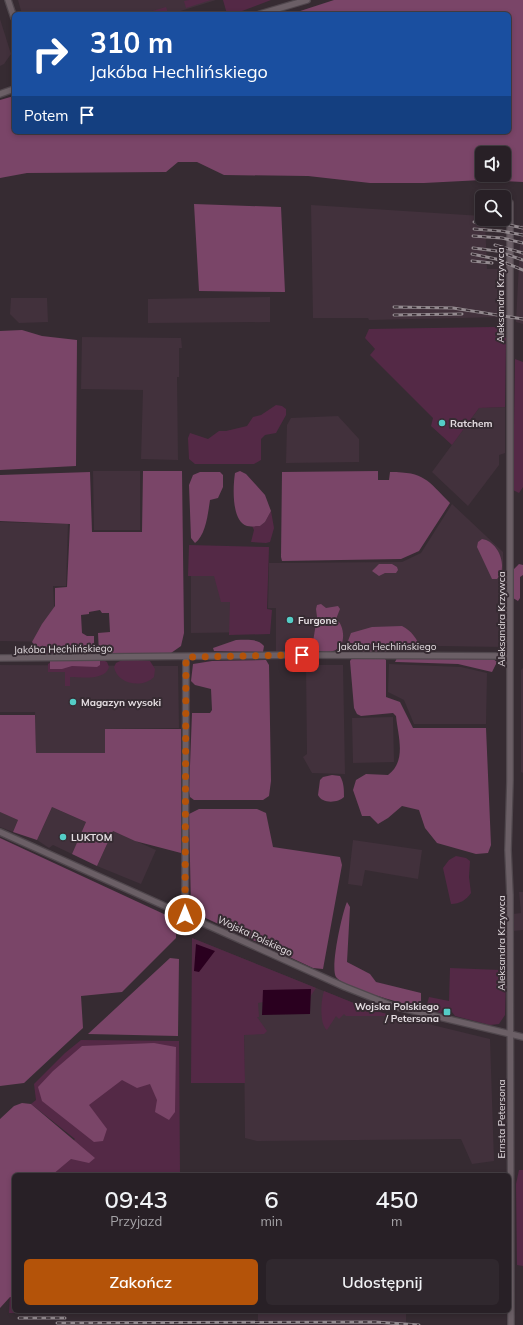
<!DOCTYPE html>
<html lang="pl">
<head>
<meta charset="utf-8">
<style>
	body { margin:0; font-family:Mulish,sans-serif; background:#30282e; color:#f1f3f6; height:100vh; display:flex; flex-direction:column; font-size:15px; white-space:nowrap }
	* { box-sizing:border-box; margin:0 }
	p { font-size:13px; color:#a5a3a7 }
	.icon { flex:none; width:22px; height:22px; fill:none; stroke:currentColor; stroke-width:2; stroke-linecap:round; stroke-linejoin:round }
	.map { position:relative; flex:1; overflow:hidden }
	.details { position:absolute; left:12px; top:1173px; width:499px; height:140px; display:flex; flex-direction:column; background:#282026; border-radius:6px; box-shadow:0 2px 6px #0003,0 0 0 1px #443e43 }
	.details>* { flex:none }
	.guide { position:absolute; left:12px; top:12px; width:499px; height:122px; border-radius:6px; box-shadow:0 2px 6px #0003,0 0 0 1px #443e43; background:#1a4fa0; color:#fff; overflow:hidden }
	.tools { position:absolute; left:475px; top:146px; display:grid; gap:8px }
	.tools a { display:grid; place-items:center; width:36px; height:36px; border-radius:6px; background:#282026; box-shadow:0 2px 6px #0003,0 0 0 1px #443e43; font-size:20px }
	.pin { position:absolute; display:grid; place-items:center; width:34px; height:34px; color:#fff; margin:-17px; border-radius:8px; box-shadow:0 2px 6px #0006 }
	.me { position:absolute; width:44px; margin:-22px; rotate:0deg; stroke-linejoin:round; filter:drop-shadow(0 0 3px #0008) }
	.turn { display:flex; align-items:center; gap:14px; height:84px; padding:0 12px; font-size:18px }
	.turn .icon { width:52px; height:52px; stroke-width:2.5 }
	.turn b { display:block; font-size:28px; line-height:34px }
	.then { display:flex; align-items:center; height:38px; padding:0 12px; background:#0003; gap:8px; font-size:15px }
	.eta { display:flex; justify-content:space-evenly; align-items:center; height:68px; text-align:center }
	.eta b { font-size:24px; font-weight:600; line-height:28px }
	.cta { display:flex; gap:8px; margin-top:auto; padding:8px 12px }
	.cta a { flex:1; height:46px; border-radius:6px; background:#b45309; color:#fff; font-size:16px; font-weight:600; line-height:46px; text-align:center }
	.cta a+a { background:#30282e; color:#f1f3f6 }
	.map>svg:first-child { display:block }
	.built { fill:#42313c }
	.green { fill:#542946 }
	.forest { fill:#7a4568; fill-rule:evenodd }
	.water { fill:#2a001f }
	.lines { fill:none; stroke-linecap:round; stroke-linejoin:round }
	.minor-casing { stroke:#50474d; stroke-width:8 }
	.minor { stroke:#6b5f66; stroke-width:5.5 }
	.rail-casing { stroke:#938a8f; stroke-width:3 }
	.rail { stroke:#362b32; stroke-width:1.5; stroke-dasharray:4.5; stroke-linecap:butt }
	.route { stroke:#b45309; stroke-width:7; stroke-dasharray:0 12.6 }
	.poi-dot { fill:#54cdc7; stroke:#362b32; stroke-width:1.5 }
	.labels { text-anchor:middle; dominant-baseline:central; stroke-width:4; stroke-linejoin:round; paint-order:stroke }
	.street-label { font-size:10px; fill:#e3dce0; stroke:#362b32 }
	.poi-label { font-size:10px; font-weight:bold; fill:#e3dce0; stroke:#362b32; text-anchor:start }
</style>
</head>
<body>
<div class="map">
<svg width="523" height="1325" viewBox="0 0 523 1325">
	<rect width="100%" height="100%" fill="#362b32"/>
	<path class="built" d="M18 0H216L171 14H22Z
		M0 19 11 54 4 64 0 66Z
		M311 205 482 216V219H485L487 269H503V317L369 320 368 318H313Z
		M521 225H523V324L516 322Z
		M270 297V322L148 323V299Z
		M11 298H47L48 322 19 323 10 314Z
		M82 337 181 338 182 348H179V377H177L178 460 141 459 143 390 81 389Z
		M505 407V453L499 455V465L468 506 432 472 479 408Z
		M338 416 359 439V462L286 463 287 425 291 418Z
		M93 471H140V530H94Z
		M452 504 503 552 504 647 310 644V650L276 651V608H268L269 563 402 562 421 553Z
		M0 522 68 524 66 586H53L56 642 0 641Z
		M191 546 264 632 191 633Z
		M389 664 461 667 487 673 486 724H414L404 700 388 692Z
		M0 665 178 666 179 728 105 729V753H36L35 712H0Z
		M306 665H343L345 774 312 773 303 757 307 754Z
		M523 668V773L521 772V670Z
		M393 717 394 762 353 763 352 718Z
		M52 807 86 822 72 854 53 845 49 848 37 840Z
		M0 812 18 820 13 832 0 827Z
		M113 831 156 850 141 884 97 866Z
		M353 840 422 850 418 879 365 870 362 886 348 884Z
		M519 892H523V930L513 931V914L521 913Z
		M192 938 371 1010 490 1039 494 1161 472 1164 461 1139 257 1141 245 1138 244 1030 192 1033Z
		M406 1313V1325H258V1314Z"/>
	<path class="green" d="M189 0H211L186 8 184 1Z
		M223 0H271L234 14H227Z
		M166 7 168 13 165 14H142Z
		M494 327 501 330 506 337 505 407 479 408 452 445 431 426 433 418 370 355 375 349 365 338 369 329Z
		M515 359 523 362V487L519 493 513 490Z
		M276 405 282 406 286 409V415L276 433 265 435 261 439V460L254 464H195L189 459 188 438 190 433 208 439 219 431H226L247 426 253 417 261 415Z
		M271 511 274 528 270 542 266 543 251 542 254 530 252 526H260L265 522Z
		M189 545 269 547 267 609 272 610 270 634 229 635 230 602H221L214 576H188Z
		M124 659 150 661 155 669 154 677C142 689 117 684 114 667L116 663Z
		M54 660H103L107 662 109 667C105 681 82 677 70 677V686H65V672H48V664Z
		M456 856 466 858 470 861 469 877 471 893C466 900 460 904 451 904L443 868 449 860Z
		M192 938 316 988 310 997 311 990H263V1002L258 1003 259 1017H257L267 1031 264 1034 244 1035 245 1083H191Z
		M450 968 501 970 506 975 505 1015 499 1024 490 1025 455 1016 449 1008H443L441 1013 430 1011 426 1008 429 997 449 1001Z
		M324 991 371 1010 395 1016H346L344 1014 339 1019 336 1016 327 1030C319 1024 321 1000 324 991Z
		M81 1040 179 1041 180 1175H47L75 1139 31 1104 36 1100 34 1084 65 1053Z
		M519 1170H523V1266L517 1265 516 1184Z
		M14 1216V1311H182V1314L9 1313Z"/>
	<path class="forest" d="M334 0H523V182L482 180 424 183H370L308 176 224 175 197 162H178L166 172 27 173 0 178V100L14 96V132H509V14H291ZM482 153H504V175H482Z
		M194 204 281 207 285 292 199 291Z
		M22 330 42 336 77 340 76 466 0 470V331Z
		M143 471H182L184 633 181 646 171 653 99 654 98 633 110 632 109 613H102L100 610 89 612V614L81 615 82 633 87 636H94V655H44L32 642 42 624 55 606V588L67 587 70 524 0 521V475L90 472 92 532H142Z
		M240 471 246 474 265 495 271 511 265 522 260 526C256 526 251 527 247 526 231 521 233 486 235 473Z
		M378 471V480H389L390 472C425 472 427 480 450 503L419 551 401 559 282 561 281 557 282 472Z
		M200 472H220L223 475V487L218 498 210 500C208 513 206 535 195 543L191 538 189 485 193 475Z
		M482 539C498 541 509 567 497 579H492L477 547 478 542Z
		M379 564H392L397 567 398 570 396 573H385L379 576 372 571Z
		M519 564 523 565V575L520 577V598L518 601 513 598V570Z
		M321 604 326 608 338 606 340 609 336 619C345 625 347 648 333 651 327 653 320 651 314 650L312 648 317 617 316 609 317 605Z
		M402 626C412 631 416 638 421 648L417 651 365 652 352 650 348 641 351 633 372 627Z
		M236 640C245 640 258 638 264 646L263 652 214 651 213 648Z
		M353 657H383L386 660V697L400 702 413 728H486L491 845 488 853 476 854 437 843 425 828 419 810 402 806 388 818 378 824 370 816H362L353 790 356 780 366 774 388 775C407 761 398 736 396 716L393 713 361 716 357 714 354 708 350 661Z
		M397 658H492L497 662 492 672 458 664 397 662H395Z
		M55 659H100V665L97 667 72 666 62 669H50V660Z
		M266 660 269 665 271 781 269 796 263 800H194L190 797 189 792 192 713H210L212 710 211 689 195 685 191 681 193 664 212 661Z
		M0 715H35L36 753H105V729H181V853L135 841 113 831 97 866 72 854 86 822 52 807 37 840 13 832 18 820 0 812Z
		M332 775 340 776C344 783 344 789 344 797 338 803 322 804 318 795L320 780 323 777Z
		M199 809H257L266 813 273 847 340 857 342 865 323 969 313 968 197 914 191 908 189 814Z
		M0 838 166 915 176 927V938L122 992 81 996 83 1028 24 1083 0 1086Z
		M347 902 350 907 347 962 370 974 376 982 421 993V1001L416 1007C400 1002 345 989 336 977 330 968 342 913 347 902Z
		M170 958 179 959 178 1036 88 1034Z
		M154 1043 176 1047 175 1112 169 1120 155 1112 157 1100 150 1084 137 1088 122 1080 89 1105 107 1129 103 1141 94 1142 42 1101 38 1087 53 1071 82 1046Z
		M22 1103 31 1104 95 1158 89 1163 71 1159 52 1175H14V1297H10L0 1308V1119L14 1106Z"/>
	<path class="water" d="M196 944 215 951 199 972 194 971Z
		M311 989 310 1014 262 1015 263 990Z"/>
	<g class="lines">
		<defs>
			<path id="minor" d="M8 0 14 18
				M260 14 307 0
				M0 94 14 89
				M510 203V781L508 850 510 895 511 1325
				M0 658 295 655 510 656
				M0 832 345 987 393 1006 523 1037
				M185 915 186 657"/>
		</defs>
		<use href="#minor" class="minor-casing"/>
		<use href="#minor" class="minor"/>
		<defs>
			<path id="rail" d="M474 222 509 225 523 228
				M474 229 501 231 523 235
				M473 236 502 238 523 243
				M495 245 523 253
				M473 248 497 251 523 260
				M472 254 496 259 523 270
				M472 261 492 263
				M394 307 453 308 523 319
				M394 315 462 314
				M19 1318H65
				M57 1323 375 1322 419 1325"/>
		</defs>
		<use href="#rail" class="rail-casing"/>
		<use href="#rail" class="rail"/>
	</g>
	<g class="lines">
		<path class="route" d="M185 915 186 657 302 655"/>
	</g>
	<g class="poi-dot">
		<circle cx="442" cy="423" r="4"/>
		<circle cx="290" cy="620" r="4"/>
		<circle cx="73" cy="702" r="4"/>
		<circle cx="63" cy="837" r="4"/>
		<rect x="443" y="1008" width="8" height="8" rx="2"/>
	</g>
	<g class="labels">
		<g class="street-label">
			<text transform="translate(500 295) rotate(-90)">Aleksandra Krzywca</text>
			<text transform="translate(501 619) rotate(-90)">Aleksandra Krzywca</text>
			<text x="387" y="646">Jakóba Hechlińskiego</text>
			<text transform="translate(63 649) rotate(-1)">Jakóba Hechlińskiego</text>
			<text transform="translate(255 936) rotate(25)">Wojska Polskiego</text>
			<text transform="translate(501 943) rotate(-90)">Aleksandra Krzywca</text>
			<text transform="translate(501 1119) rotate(-90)">Ernsta Petersona</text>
		</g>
		<g class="poi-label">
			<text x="450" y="423">Ratchem</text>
			<text x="298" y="620">Furgone</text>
			<text x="81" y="702">Magazyn wysoki</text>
			<text x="71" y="837">LUKTOM</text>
			<text x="439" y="1006" text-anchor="end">Wojska Polskiego<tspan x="439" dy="12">/ Petersona</tspan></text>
		</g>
	</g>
</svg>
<div class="tools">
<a><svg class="icon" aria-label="sound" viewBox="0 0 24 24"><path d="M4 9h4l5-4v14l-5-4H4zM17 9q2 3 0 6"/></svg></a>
<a><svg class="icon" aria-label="search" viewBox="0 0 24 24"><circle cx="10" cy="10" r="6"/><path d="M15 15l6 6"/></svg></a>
</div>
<div class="pin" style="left:302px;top:655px;background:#d93025"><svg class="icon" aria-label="arrive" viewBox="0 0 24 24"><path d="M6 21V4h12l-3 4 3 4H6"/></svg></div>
<svg class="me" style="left:185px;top:915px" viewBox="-20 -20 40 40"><circle r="17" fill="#b45309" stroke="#fff" stroke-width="3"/><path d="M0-11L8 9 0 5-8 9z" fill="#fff"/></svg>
<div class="guide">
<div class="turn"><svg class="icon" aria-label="right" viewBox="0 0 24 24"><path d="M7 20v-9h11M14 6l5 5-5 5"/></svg><div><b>310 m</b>Jakóba Hechlińskiego</div></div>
<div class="then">Potem<svg class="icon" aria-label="arrive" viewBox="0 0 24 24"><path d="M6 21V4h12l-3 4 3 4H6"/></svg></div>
</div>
<section class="details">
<div class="eta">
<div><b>09:43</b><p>Przyjazd</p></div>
<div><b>6</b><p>min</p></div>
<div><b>450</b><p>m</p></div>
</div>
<div class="cta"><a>Zakończ</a><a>Udostępnij</a></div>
</section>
</div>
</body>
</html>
